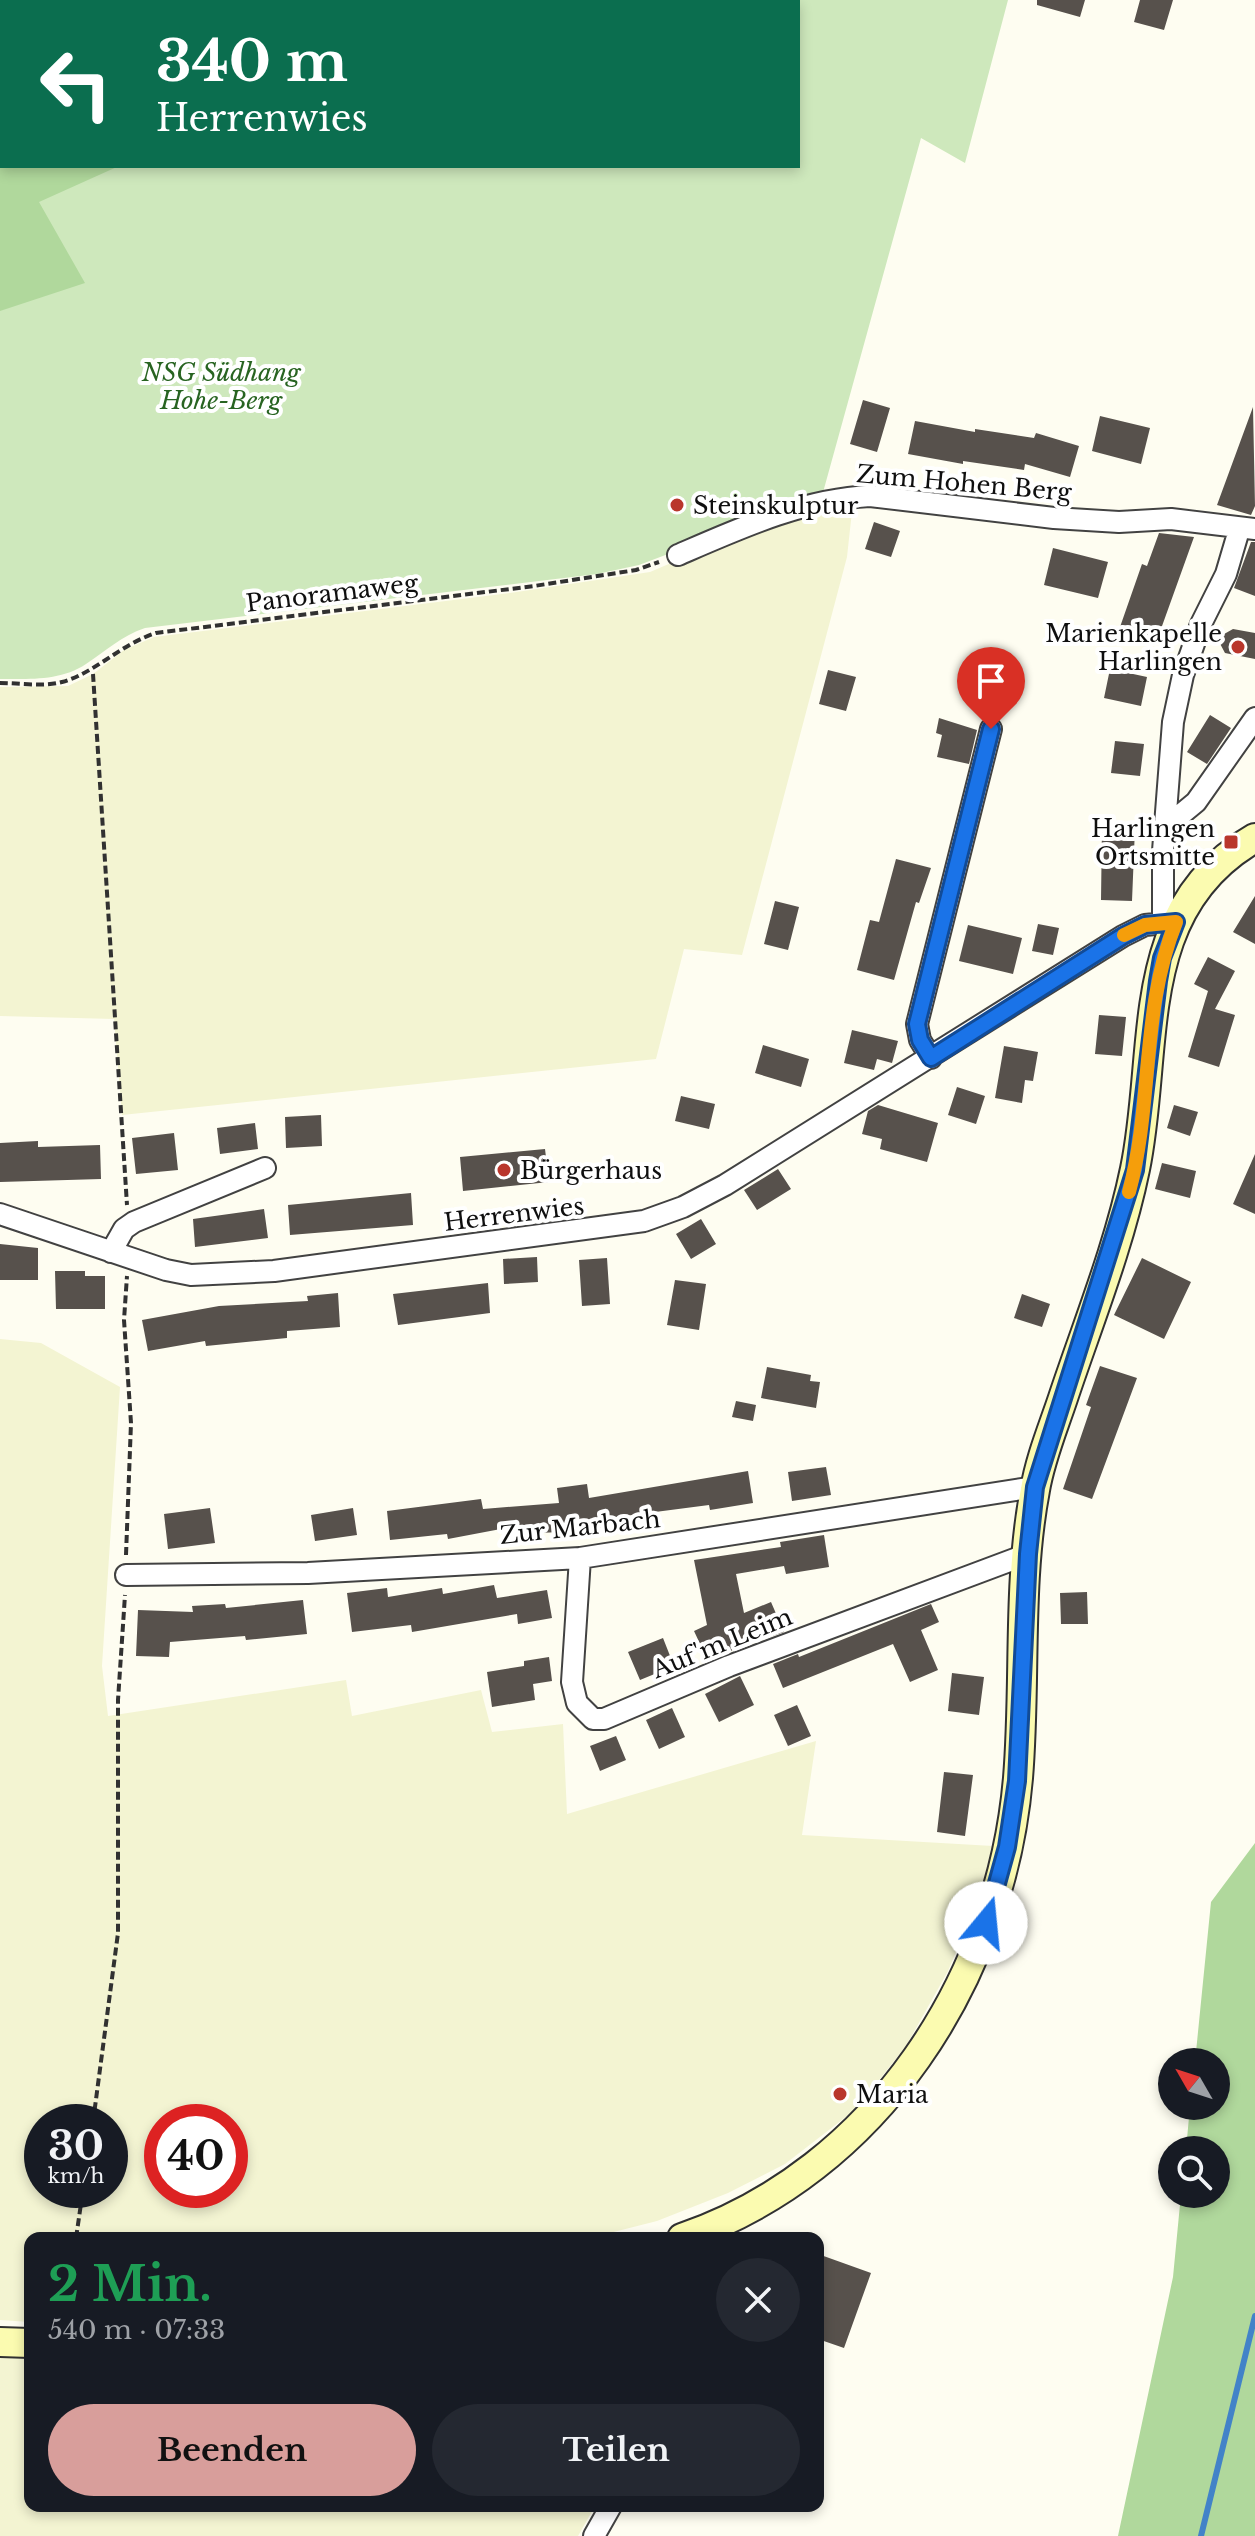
<!DOCTYPE html>
<html lang="de">
<head>
<meta charset="utf-8">
<style>
	body { margin:0; font-family:"Libre Baskerville",serif; background:#242831; color:#f1f3f6; height:100vh; display:flex; flex-direction:column; font-size:30px; white-space:nowrap }
	* { box-sizing:border-box; margin:0 }
	p { font-size:26px; color:#9ea1a6 }
	.icon { flex:none; width:44px; height:44px; fill:none; stroke:currentColor; stroke-width:2; stroke-linecap:round; stroke-linejoin:round }
	.map { position:relative; flex:1; overflow:hidden }
	.panel { position:absolute; left:24px; top:2232px; width:800px; height:280px; display:flex; flex-direction:column; background:#171b24; border-radius:16px; box-shadow:0 4px 12px #0003 }
	.panel>* { flex:none }
	.hud { position:absolute; left:0px; top:0px; width:800px; height:168px; box-shadow:0 4px 12px #0003; background:#0b6e4f; color:#fff; overflow:hidden }
	.needle { width:52px; rotate:309deg }
	.tools { position:absolute; left:1158px; top:2048px; display:grid; gap:16px }
	.tools a { display:grid; place-items:center; width:72px; height:72px; border-radius:50%; background:#171b24; box-shadow:0 4px 12px #0003; font-size:40px }
	.speed { position:absolute; left:24px; top:2104px; display:flex; gap:16px; font-size:40px; font-weight:700; text-align:center }
	.speed>* { display:grid; place-content:center; width:104px; height:104px; border-radius:50%; background:#171b24; box-shadow:0 4px 12px #0003; line-height:1 }
	.speed small { font-size:20px; font-weight:400 }
	.speed .limit { border:12px solid #d22; background:#fff; color:#111 }
	.pin { position:absolute; display:grid; place-items:center; width:68px; height:68px; color:#fff; margin:-82px -34px; border-radius:50% 50% 50% 0; rotate:-45deg; box-shadow:0 0 8px #0007 }
	.pin .icon { rotate:45deg }
	.me { position:absolute; width:88px; margin:-44px; rotate:17deg; stroke-linejoin:round; filter:drop-shadow(0 0 6px #0008) }
	.turn { display:flex; align-items:center; gap:28px; height:168px; padding:0 24px; font-size:36px }
	.turn .icon { width:104px; height:104px; stroke-width:2.5 }
	.turn b { display:block; font-size:56px; line-height:68px }
	.round { display:grid; place-items:center; flex:none; width:84px; height:84px; border-radius:42px; background:#242831 }
	.headline { display:flex; align-items:center; justify-content:space-between; height:136px; padding:0 24px }
	h1 { font-size:48px; font-weight:700; line-height:60px; color:#1e9e55 }
	.button { display:flex; gap:16px; margin-top:auto; padding:16px 24px }
	.button a { flex:1; height:92px; border-radius:48px; background:#d89e9b; color:#111; font-size:32px; font-weight:700; line-height:92px; text-align:center }
	.button a+a { background:#242831; color:#f1f3f6 }
	.map>svg:first-child { display:block }
	.farmland { fill:#f3f4d2; fill-rule:evenodd }
	.green { fill:#cee8bc; fill-rule:evenodd }
	.forest { fill:#b0d89c }
	.lines { fill:none; stroke-linecap:round; stroke-linejoin:round }
	.stream { stroke:#4283c8; stroke-width:6 }
	.building { fill:#57514c }
	.street-casing { stroke:#424242; stroke-width:24 }
	.secondary-casing { stroke:#313131; stroke-width:32 }
	.path { stroke:#313131; stroke-width:4; stroke-dasharray:8 4; stroke-linecap:butt }
	.street { stroke:#fff; stroke-width:20 }
	.secondary { stroke:#fbfbb0; stroke-width:28 }
	.route-casing { stroke:#114b97; stroke-width:20 }
	.route { stroke:#1a73e8; stroke-width:14 }
	.slow { stroke:#f59e0b; stroke-width:14 }
	.poi-dot { fill:#b9362c; stroke:#fff; stroke-width:3 }
	.labels { text-anchor:middle; dominant-baseline:central; stroke-width:8; stroke-linejoin:round; paint-order:stroke }
	.park-label { font-size:24px; font-style:italic; fill:#286421; stroke:#fff }
	.street-label { font-size:24px; fill:#0f0f0f; stroke:#fff }
	.poi-label { font-size:24px; fill:#0f0f0f; stroke:#fff; text-anchor:start }
</style>
</head>
<body>
<div class="map">
<svg width="1255" height="2536" viewBox="0 0 1255 2536">
	<rect width="100%" height="100%" fill="#fefdf1"/>
	<path class="farmland" d="M853 502 847 557 742 955 684 949 656 1059 122 1115 114 1019 0 1016V687L68 686 93 674 124 650 154 637 510 593 650 572 739 534Z
		M0 1339 41 1343 120 1387 102 1666 108 1716 346 1680 352 1716 481 1690 492 1732 563 1724 567 1814 816 1741 802 1835 993 1846 980 1894 948 1971 906 2046 856 2109 785 2164 728 2193 657 2221 590 2238H30V2322L0 2320ZM42 2122H110V2190H42ZM162 2122H230V2190H162Z
		M0 2350 30 2351V2506H595L578 2536H0Z"/>
	<path class="green" d="M0 0H1008L965 163 921 138 822 496 639 565 597 574 145 628C121 636 106 651 86 664 61 681 29 679 0 679ZM2 2H798V166H2Z"/>
	<path class="forest" d="M0 0H332L333 2H2V166H119L39 202 85 283 0 311Z
		M1255 1843V2536H1118L1173 2277 1181 2194H1216V2150H1186L1190 2106H1216V2062H1195L1211 1902Z"/>
	<g class="lines">
		<path class="stream" d="M1201 2536 1255 2316"/>
	</g>
	<path class="building" d="M1037 0H1085L1080 17 1037 5Z
		M1140 0H1173L1164 30 1134 22Z
		M863 400 890 408 877 452 850 444Z
		M1253 407 1255 506 1251 515 1217 505Z
		M1100 416 1150 428 1141 464 1092 451Z
		M915 421 975 432V429L1034 438 1036 433 1079 446 1070 477 1025 464 1024 470 963 461V464L908 454Z
		M874 522 900 531 891 557 865 549Z
		M1159 533 1194 537 1157 640 1120 627 1142 564 1147 566Z
		M1251 542H1255V596L1234 588Z
		M1053 548 1108 562 1098 598 1044 585Z
		M1233 629 1255 633V659L1225 653 1217 638Z
		M1110 669 1147 677 1141 706 1104 698Z
		M828 670 856 677 846 711 819 704Z
		M1210 715 1231 728 1207 764 1187 752Z
		M939 718 977 730 969 764 937 757 942 735 936 733Z
		M1115 741 1144 744 1140 776 1111 773Z
		M1102 825 1135 828 1132 901 1101 900Z
		M896 859 931 868 919 903 916 902 894 980 857 970 870 920 879 922Z
		M1255 896V944L1233 932Z
		M775 901 799 907 788 950 764 944Z
		M1038 924 1059 928 1053 955 1032 951Z
		M968 925 1022 938 1013 974 959 961Z
		M1208 957 1235 971 1215 1009 1235 1015 1219 1067 1188 1057 1208 991 1194 984Z
		M1099 1015 1126 1017 1122 1056 1095 1054Z
		M852 1030 898 1041 892 1063 877 1059 874 1070 844 1063Z
		M763 1045 809 1059 801 1087 755 1073Z
		M1004 1046 1038 1052 1033 1081 1025 1080 1022 1103 995 1098Z
		M957 1087 985 1096 976 1124 948 1115Z
		M681 1096 715 1104 709 1129 675 1121Z
		M878 1105 938 1123 927 1162 880 1149 882 1139 862 1134 868 1111Z
		M1174 1105 1198 1112 1190 1136 1167 1128Z
		M321 1115 322 1146 286 1148 285 1117Z
		M255 1123 258 1149 220 1154 217 1128Z
		M174 1133 178 1170 136 1174 132 1138Z
		M38 1141V1147L100 1145 101 1179 0 1182V1143Z
		M545 1149 549 1182 463 1191 460 1157Z
		M1255 1154V1214L1233 1204Z
		M1162 1163 1196 1171 1190 1198 1155 1189Z
		M778 1169 791 1189 757 1210 744 1190Z
		M411 1193 413 1225 290 1235 288 1205Z
		M264 1209 268 1238 195 1247 193 1219Z
		M701 1219 716 1244 691 1259 676 1234Z
		M0 1244 38 1248V1280H0Z
		M537 1257 538 1282 504 1284 503 1259Z
		M607 1258 610 1304 582 1306 579 1260Z
		M1142 1258 1191 1282 1164 1339 1114 1315Z
		M55 1271H85V1276H105V1309H56Z
		M675 1280 706 1284 699 1330 667 1325Z
		M488 1283 490 1313 398 1325 393 1294Z
		M338 1293 340 1327 287 1331V1338L206 1346 205 1341 148 1351 142 1320 219 1306 308 1301 307 1296Z
		M1022 1294 1050 1304 1042 1327 1014 1318Z
		M1100 1366 1137 1378 1092 1499 1063 1489 1091 1407 1086 1405Z
		M767 1367 811 1375 810 1381 820 1382 816 1408 761 1398Z
		M736 1401 756 1405 753 1421 732 1417Z
		M826 1467 831 1495 792 1501 788 1472Z
		M748 1471 753 1503 710 1510 709 1505 609 1518 610 1526 562 1532 511 1534V1527L448 1539 447 1534 390 1540 387 1511 481 1499 483 1509 559 1503 557 1488 587 1484 589 1498Z
		M210 1508 215 1543 168 1549 164 1514Z
		M353 1508 357 1535 315 1541 311 1515Z
		M824 1535 829 1567 786 1574 784 1566 736 1574 744 1613 771 1602 784 1632 763 1639 762 1637 708 1661 694 1631 707 1625 694 1560 781 1547 780 1542Z
		M494 1585 497 1598 547 1590 552 1618 518 1624 517 1614 412 1632 411 1625 352 1632 347 1593 387 1588 388 1597 442 1588 443 1594Z
		M1087 1592 1088 1624H1061L1060 1593Z
		M303 1600 307 1634 246 1640 245 1636 170 1642 169 1657 136 1656 138 1610 193 1612 192 1606 225 1604 226 1608Z
		M931 1604 939 1622 921 1630 938 1670 910 1682 893 1644 783 1688 773 1664 798 1654 799 1657Z
		M663 1638 674 1666 640 1680 628 1652Z
		M549 1657 552 1681 533 1684 535 1700 492 1707 487 1672 524 1666V1661Z
		M952 1673 984 1677 979 1715 948 1711Z
		M740 1676 754 1705 719 1722 705 1694Z
		M797 1705 811 1736 788 1746 774 1715Z
		M672 1708 685 1737 659 1749 646 1720Z
		M616 1736 626 1760 600 1771 590 1746Z
		M944 1772 973 1775 965 1836 937 1832Z
		M818 2254 871 2273 844 2348 818 2339Z"/>
	<g class="lines">
		<defs>
			<path id="street" d="M678 555C738 529 803 499 870 496L1054 518 1119 522 1171 519 1255 529
				M1167 826 1196 802 1255 718
				M1163 923V851L1173 722 1183 675 1201 624 1226 574 1239 530
				M931 1058 920 1040 917 1024 991 729
				M0 1214 166 1270 191 1275 274 1271 644 1221 683 1207 725 1185 1123 936 1145 925 1176 922
				M111 1252 124 1229 134 1222 265 1168
				M580 1558 572 1682 577 1703 593 1719H604L729 1666 1028 1554
				M126 1575 308 1573 580 1558 1035 1487
				M594 2536 611 2506"/>
			<path id="secondary" d="M682 2238C877 2171 1001 1978 1018 1778 1026 1683 1017 1584 1035 1490 1040 1459 1053 1428 1063 1398 1088 1323 1119 1247 1135 1169 1160 1050 1130 909 1255 838
				M0 2342 30 2343"/>
		</defs>
		<use href="#street" class="street-casing"/>
		<use href="#secondary" class="secondary-casing"/>
		<path class="path" d="M93 674 127 1205
			M0 683C20 683 43 687 62 682 95 673 121 644 156 633L534 586 636 570 659 562
			M126 1555 131 1423 124 1320 127 1276
			M93 2122 118 1933V1700L125 1595
			M76 2238 83 2190"/>
		<use href="#street" class="street"/>
		<use href="#secondary" class="secondary"/>
	</g>
	<g class="lines">
		<defs>
			<path id="route" d="M986 1923 1007 1847 1017 1781 1028 1554 1035 1487 1135 1170 1158 981 1162 958 1176 922 1145 925 1123 936 931 1058 920 1040 917 1024 991 729"/>
		</defs>
		<use href="#route" class="route-casing"/>
		<use href="#route" class="route"/>
		<path class="slow" d="M1124 935 1145 925 1176 922C1141 1008 1153 1103 1129 1192"/>
	</g>
	<g class="poi-dot">
		<circle cx="677" cy="505" r="8"/>
		<circle cx="1238" cy="647" r="8"/>
		<rect x="1223" y="834" width="16" height="16" rx="4"/>
		<circle cx="504" cy="1170" r="8"/>
		<circle cx="840" cy="2094" r="8"/>
	</g>
	<g class="labels">
		<g class="park-label">
			<text x="221" y="372">NSG Südhang<tspan x="221" dy="28">Hohe-Berg</tspan></text>
		</g>
		<g class="street-label">
			<text transform="translate(964 483) rotate(5)">Zum Hohen Berg</text>
			<text transform="translate(332 593) rotate(-7)">Panoramaweg</text>
			<text transform="translate(514 1214) rotate(-7)">Herrenwies</text>
			<text transform="translate(580 1527) rotate(-6)">Zur Marbach</text>
			<text transform="translate(722 1643) rotate(-22)">Auf'm Leim</text>
		</g>
		<g class="poi-label">
			<text x="693" y="505">Steinskulptur</text>
			<text x="1222" y="633" text-anchor="end">Marienkapelle<tspan x="1222" dy="28">Harlingen</tspan></text>
			<text x="1215" y="828" text-anchor="end">Harlingen<tspan x="1215" dy="28">Ortsmitte</tspan></text>
			<text x="520" y="1170">Bürgerhaus</text>
			<text x="856" y="2094">Maria</text>
		</g>
	</g>
</svg>
<div class="tools">
<a><svg class="needle" viewBox="-14 -14 28 28"><path d="M0-13l5 13h-10z" fill="#e53935"/><path d="M0 13l5-13h-10z" fill="#9ea1a6"/></svg></a>
<a><svg class="icon" aria-label="search" viewBox="0 0 24 24"><circle cx="10" cy="10" r="6"/><path d="M15 15l6 6"/></svg></a>
</div>
<div class="speed"><div>30<small>km/h</small></div><div class="limit">40</div></div>
<div class="pin" style="left:991px;top:729px;background:#d93025"><svg class="icon" aria-label="arrive" viewBox="0 0 24 24"><path d="M6 21V4h12l-3 4 3 4H6"/></svg></div>
<svg class="me" style="left:986px;top:1923px" viewBox="-20 -20 40 40"><circle r="19" fill="#fff"/><path d="M0-13L10 11 0 6-10 11z" fill="#1a73e8"/></svg>
<div class="hud">
<div class="turn"><svg class="icon" aria-label="left" viewBox="0 0 24 24"><path d="M17 20v-9H6M10 6l-5 5 5 5"/></svg><div><b>340 m</b>Herrenwies</div></div>
</div>
<section class="panel">
<div class="headline"><div><h1>2 Min.</h1><p>540 m · 07:33</p></div><a class="round"><svg class="icon" aria-label="close" viewBox="0 0 24 24"><path d="M6 6l12 12M18 6L6 18"/></svg></a></div>
<div class="button"><a>Beenden</a><a>Teilen</a></div>
</section>
</div>
</body>
</html>
